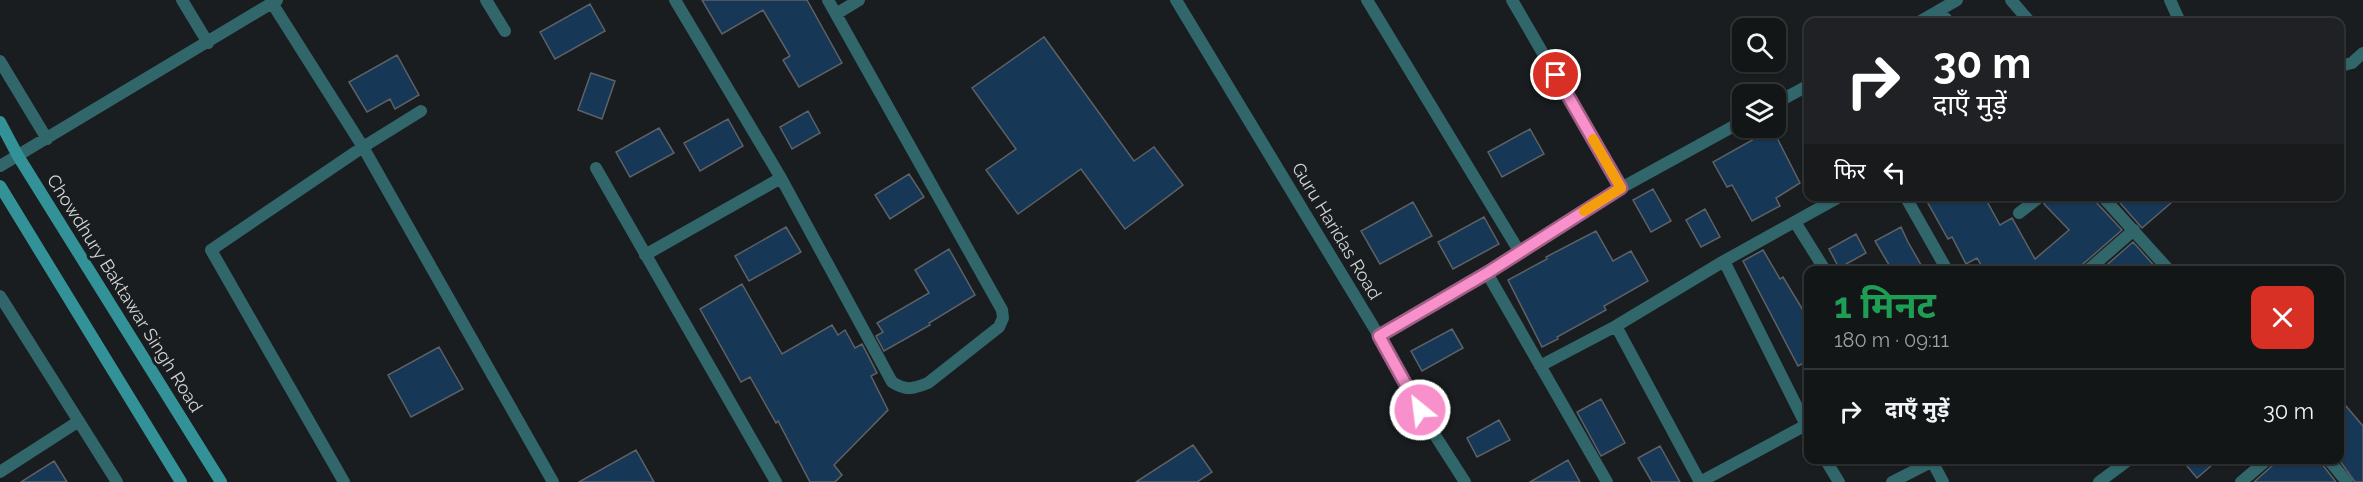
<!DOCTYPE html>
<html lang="hi">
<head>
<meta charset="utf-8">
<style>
	body { margin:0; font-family:Raleway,"Noto Sans Devanagari",sans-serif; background:#202324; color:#f1f3f6; height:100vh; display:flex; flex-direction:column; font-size:22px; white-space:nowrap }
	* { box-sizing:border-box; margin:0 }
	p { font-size:20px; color:#9d9fa1 }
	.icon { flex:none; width:33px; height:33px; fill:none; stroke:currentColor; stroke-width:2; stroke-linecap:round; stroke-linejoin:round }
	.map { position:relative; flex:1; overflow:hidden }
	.side { position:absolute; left:1804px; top:266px; width:540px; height:198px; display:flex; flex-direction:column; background:#131617; border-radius:12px; box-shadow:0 2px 4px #0004,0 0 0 2px #323536 }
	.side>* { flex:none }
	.banner { position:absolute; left:1804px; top:18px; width:540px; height:183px; border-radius:12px; box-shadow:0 2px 4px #0004,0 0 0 2px #323536; background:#202124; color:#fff; overflow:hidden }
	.fabs { position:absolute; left:1732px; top:18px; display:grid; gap:12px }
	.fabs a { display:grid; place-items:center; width:54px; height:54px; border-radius:12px; background:#131617; box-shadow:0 2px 4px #0004,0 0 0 2px #323536; font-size:30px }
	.pin { position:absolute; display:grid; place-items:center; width:51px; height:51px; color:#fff; margin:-26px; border:3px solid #fff; border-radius:50%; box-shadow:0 2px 6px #0007 }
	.me { position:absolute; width:66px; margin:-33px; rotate:331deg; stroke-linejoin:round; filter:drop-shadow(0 0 4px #0008) }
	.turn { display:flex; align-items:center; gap:21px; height:126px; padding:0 30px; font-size:27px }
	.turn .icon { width:78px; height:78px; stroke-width:2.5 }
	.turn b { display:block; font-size:42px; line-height:51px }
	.then { display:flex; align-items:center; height:57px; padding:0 30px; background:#0003; gap:12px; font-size:22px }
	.round { display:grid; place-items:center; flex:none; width:63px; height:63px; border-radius:12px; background:#202324 }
	.head { display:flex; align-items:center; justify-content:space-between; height:102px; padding:0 30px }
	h1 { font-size:36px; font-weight:700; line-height:45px; color:#1e9e55 }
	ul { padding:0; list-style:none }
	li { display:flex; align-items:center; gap:18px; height:84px; padding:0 30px; border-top:2px solid #323536 }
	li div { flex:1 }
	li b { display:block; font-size:22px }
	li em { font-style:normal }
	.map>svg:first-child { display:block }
	.building { fill:#173756; stroke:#5e6165; stroke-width:1.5 }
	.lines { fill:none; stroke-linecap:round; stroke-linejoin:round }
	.street { stroke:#31666b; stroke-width:12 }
	.secondary { stroke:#339198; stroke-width:12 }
	.route-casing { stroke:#a15e85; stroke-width:15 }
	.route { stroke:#f890cc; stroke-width:10 }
	.slow { stroke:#f59e0b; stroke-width:10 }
	.labels { text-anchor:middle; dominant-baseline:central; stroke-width:6; stroke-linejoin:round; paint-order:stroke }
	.street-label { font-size:18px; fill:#d1d4d5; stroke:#191d1f }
</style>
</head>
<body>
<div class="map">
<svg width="2363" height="482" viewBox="0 0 2363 482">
	<rect width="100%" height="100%" fill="#191d1f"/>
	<path class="building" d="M702 0H807L842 63 799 87 783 60 790 56 763 10 722 34Z
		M590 4 605 31 555 59 540 32Z
		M1044 37 1134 161 1154 147 1183 185 1125 229 1081 169 1018 214 986 170 1016 149 972 88Z
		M397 55 419 95 395 109 390 99 367 112 349 82Z
		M591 73 615 81 602 119 578 110Z
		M808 111 820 133 792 149 780 127Z
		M728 119 743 146 700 171 684 143Z
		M659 128 674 153 630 177 616 152Z
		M1749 128H1772L1800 183 1776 198 1780 206 1752 221 1732 185 1727 187 1713 162 1756 138Z
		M1530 129 1544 154 1502 177 1488 152Z
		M909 174 924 197 890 219 875 195Z
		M1653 189 1671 221 1651 232 1633 200Z
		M1924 196H1984L2000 225 2012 218 2035 259 2069 230 2044 204 2049 196H2094L2096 202 2122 230 2083 264 2080 270H1984L1977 258 1966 264 1952 237 1948 239Z
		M2114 196H2179L2142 228Z
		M1413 202 1432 236 1380 264 1361 231Z
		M1705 209 1720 237 1701 247 1686 220Z
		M1484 217 1499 244 1453 269 1438 242Z
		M786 227 801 252 749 281 735 256Z
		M1901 227 1908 242 1924 270H1892L1875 241Z
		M1596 231 1613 261 1631 251 1648 281 1604 306 1606 310 1557 337 1558 339 1542 347 1508 280 1547 259 1546 257Z
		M1856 234 1866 253 1839 268 1829 249Z
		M2133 242 2158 270H2101Z
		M949 249 975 295 929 323 930 325 884 351 876 336 883 332 877 323 929 293 915 270Z
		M1763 250 1780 279 1783 277 1809 320V360L1798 366 1743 261Z
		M742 284 782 354 832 325 838 335 845 330 855 348 862 344 877 373 871 376 888 410 834 465 842 475 835 482H810L778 421 776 423 750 377 741 382 700 309Z
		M1452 329 1463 348 1422 371 1411 351Z
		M439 347 463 389 411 417 388 375Z
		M1601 399 1625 443 1601 456 1577 412Z
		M2340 399 2363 426V482H2355L2340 461Z
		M1499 420 1510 440 1477 457 1467 438Z
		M1193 445 1212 472 1197 482H1136Z
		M1660 446 1680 482H1652L1638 458Z
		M636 450 654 482H579Z
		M2181 459H2219L2197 478Z
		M2276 459H2318L2336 482H2254L2273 465Z
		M1568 460 1580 482H1530Z
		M54 461 67 482H21Z"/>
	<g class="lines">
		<path class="street" d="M182 0 208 43
			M486 0 505 31
			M675 0 781 178 892 382C906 391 913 389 928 383L999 327 1003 318 1002 310 828 0
			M1176 0 1379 336 1431 429 1465 482
			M1367 0 1519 251
			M1512 0 1621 188
			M2011 0 2030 22
			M2170 0 2180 22
			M272 3 363 147 553 482
			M1939 11 1949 22
			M836 14 859 0
			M1919 22 1957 0
			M0 61 47 139
			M2340 66 2352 63 2363 53
			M1776 103 1809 85
			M0 166 277 0
			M596 168 776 482
			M1905 196 1947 270
			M2102 196 2169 270
			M2019 213 2041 196
			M1795 222 1825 270
			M645 255 781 178
			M1724 261 1809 431
			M2088 270 2134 230
			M1487 273 1607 482
			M0 296 117 482
			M1616 326 1700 482
			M1379 336 1487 273 1621 188 1743 121
			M1540 366 1616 326 1724 261 1841 196
			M1825 459 1839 482
			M1931 459 1943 482
			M2328 459 2347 482
			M0 472 79 421
			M344 482 211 250 363 147 421 111
			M1700 482 1806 425
			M1892 482 1937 459
			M2099 482 2130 459
			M2241 482 2268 459"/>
		<path class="secondary" d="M0 122 18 156 221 482
			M0 186 181 482"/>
	</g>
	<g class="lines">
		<defs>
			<path id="route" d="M1420 410 1379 336 1487 273 1621 188 1556 75"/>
		</defs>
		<use href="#route" class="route-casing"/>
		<use href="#route" class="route"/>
		<path class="slow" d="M1584 211 1621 188 1593 139"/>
	</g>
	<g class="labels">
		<g class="street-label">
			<text transform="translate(1337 231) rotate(59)">Guru Haridas Road</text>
			<text transform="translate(125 293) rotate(58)">Chowdhury Baktawar Singh Road</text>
		</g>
	</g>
</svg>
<div class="fabs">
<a><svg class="icon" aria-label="search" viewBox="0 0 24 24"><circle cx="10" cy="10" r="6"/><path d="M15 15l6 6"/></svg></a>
<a><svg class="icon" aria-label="layers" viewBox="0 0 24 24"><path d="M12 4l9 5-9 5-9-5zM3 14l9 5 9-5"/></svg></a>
</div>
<div class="pin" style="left:1556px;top:75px;background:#d93025"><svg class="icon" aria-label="arrive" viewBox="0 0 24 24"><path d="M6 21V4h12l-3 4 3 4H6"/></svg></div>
<svg class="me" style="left:1420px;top:410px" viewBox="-20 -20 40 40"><circle r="17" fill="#f890cc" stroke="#fff" stroke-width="3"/><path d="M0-11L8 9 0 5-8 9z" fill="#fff"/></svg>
<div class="banner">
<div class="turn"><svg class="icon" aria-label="right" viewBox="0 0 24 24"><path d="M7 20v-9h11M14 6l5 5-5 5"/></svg><div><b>30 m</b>दाएँ मुड़ें</div></div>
<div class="then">फिर<svg class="icon" aria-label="left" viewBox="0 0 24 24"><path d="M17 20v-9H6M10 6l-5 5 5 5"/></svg></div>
</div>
<section class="side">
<div class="head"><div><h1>1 मिनट</h1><p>180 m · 09:11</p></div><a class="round" style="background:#d93025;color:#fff"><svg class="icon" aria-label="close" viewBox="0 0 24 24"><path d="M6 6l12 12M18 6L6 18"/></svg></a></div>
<ul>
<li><svg class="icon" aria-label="right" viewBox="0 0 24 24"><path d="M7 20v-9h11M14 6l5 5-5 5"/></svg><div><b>दाएँ मुड़ें</b></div><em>30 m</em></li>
</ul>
</section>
</div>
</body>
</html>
